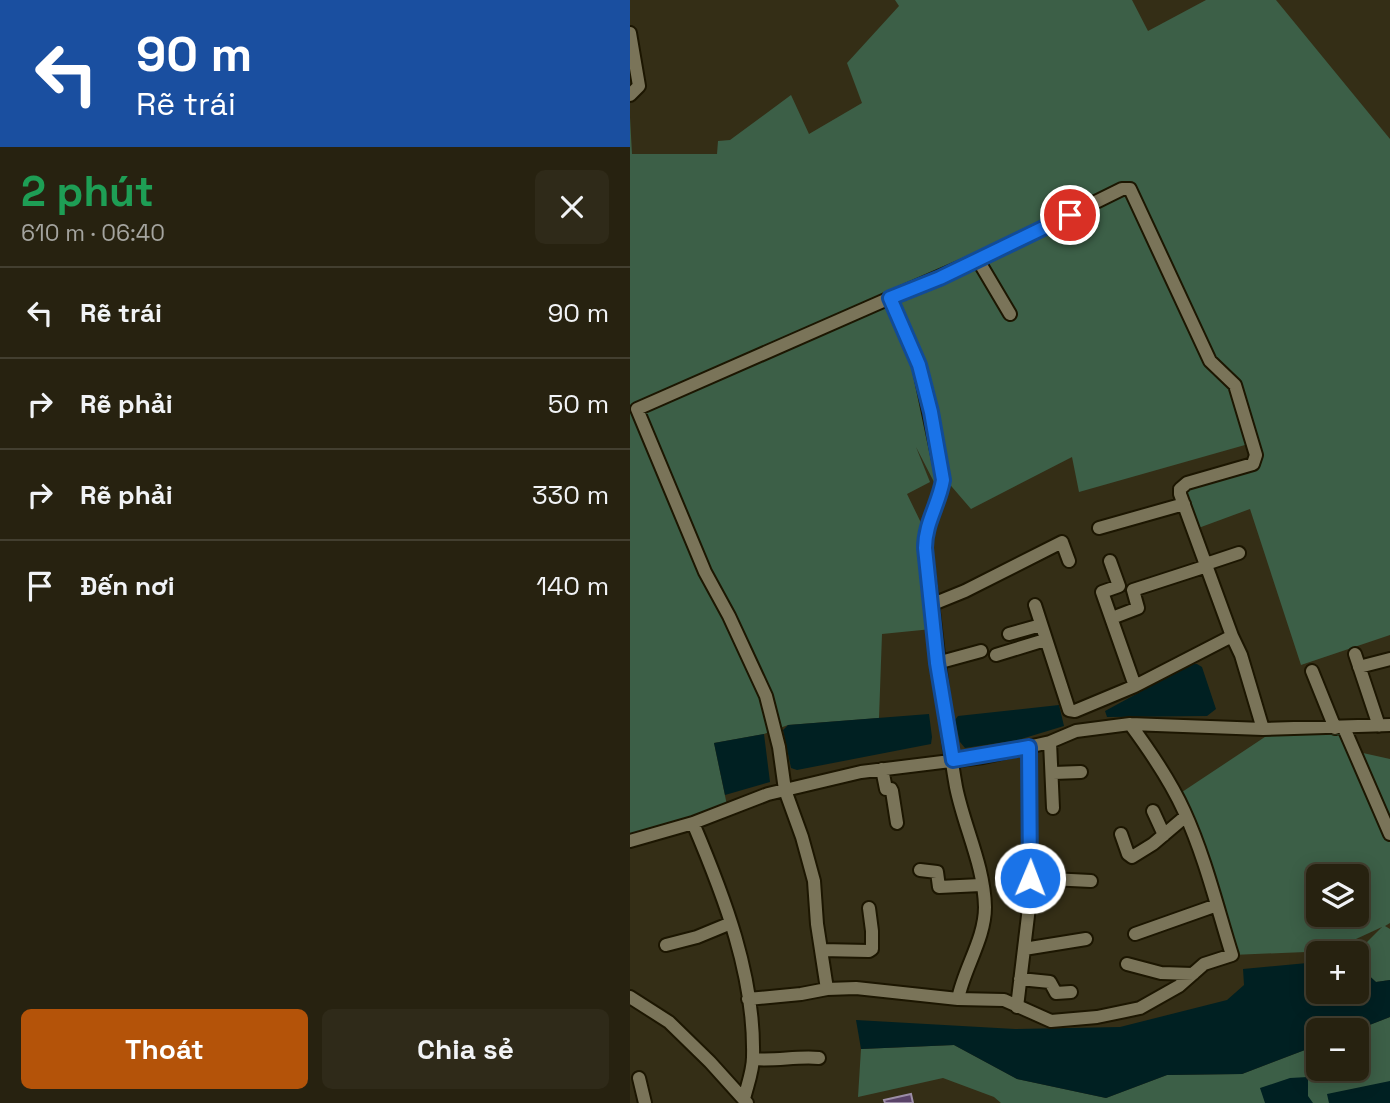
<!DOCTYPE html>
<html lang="vi">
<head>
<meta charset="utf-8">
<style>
	body { margin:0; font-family:"Space Grotesk",sans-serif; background:#2f2a19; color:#f1f3f6; height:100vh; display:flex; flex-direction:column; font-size:26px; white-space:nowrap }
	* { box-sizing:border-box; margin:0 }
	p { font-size:23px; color:#a4a49f }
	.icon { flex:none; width:38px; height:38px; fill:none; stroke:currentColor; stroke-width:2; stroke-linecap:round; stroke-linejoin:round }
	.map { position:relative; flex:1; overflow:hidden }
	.drawer { display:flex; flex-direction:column; background:#272210; width:630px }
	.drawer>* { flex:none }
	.top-card { background:#1a4fa0; color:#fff; overflow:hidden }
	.controls { position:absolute; left:676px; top:864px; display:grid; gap:14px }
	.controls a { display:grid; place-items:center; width:63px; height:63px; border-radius:10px; background:#272210; box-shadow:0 4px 18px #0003,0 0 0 2px #433f30; font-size:35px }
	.pin { position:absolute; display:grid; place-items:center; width:60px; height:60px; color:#fff; margin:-30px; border:4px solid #fff; border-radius:50%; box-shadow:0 2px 7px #0007 }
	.me { position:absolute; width:77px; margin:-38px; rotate:1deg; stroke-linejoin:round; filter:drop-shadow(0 0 5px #0008) }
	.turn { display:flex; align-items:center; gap:24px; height:147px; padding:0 21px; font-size:32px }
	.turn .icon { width:91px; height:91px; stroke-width:2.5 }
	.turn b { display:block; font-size:49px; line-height:60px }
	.round { display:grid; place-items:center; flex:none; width:74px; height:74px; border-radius:10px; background:#2f2a19 }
	.summary { display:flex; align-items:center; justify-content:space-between; height:119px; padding:0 21px }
	h1 { font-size:42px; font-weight:800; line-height:52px; color:#1e9e55 }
	.action { display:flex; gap:14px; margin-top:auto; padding:14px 21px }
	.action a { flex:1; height:80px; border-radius:10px; background:#b45309; color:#fff; font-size:28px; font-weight:800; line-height:80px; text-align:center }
	.action a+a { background:#2f2a19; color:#f1f3f6 }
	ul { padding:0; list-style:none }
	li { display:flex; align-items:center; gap:21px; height:91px; padding:0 21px; border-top:2px solid #433f30 }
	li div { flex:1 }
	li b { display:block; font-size:26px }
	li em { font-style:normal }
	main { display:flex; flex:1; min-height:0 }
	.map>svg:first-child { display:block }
	.green { fill:#3c5f47; fill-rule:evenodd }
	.water { fill:#002022 }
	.building { fill:#5a4368; stroke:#9c8da6; stroke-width:2 }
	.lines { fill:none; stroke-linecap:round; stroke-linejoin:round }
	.minor-casing { stroke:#1c1601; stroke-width:16 }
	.minor { stroke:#7a7459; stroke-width:12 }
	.route-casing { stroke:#114b97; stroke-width:18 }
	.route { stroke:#1a73e8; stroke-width:12 }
</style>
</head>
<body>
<main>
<section class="drawer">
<div class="top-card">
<div class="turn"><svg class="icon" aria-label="left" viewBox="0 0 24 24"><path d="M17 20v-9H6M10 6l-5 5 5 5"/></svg><div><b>90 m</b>Rẽ trái</div></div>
</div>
<div class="summary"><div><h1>2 phút</h1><p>610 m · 06:40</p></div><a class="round"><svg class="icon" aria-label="close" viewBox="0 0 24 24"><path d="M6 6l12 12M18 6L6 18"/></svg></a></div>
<ul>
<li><svg class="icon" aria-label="left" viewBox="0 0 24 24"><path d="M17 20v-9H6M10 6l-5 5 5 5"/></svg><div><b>Rẽ trái</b></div><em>90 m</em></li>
<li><svg class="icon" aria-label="right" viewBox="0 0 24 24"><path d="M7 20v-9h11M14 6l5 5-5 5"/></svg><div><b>Rẽ phải</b></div><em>50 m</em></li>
<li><svg class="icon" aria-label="right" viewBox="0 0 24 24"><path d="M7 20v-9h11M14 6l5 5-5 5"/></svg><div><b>Rẽ phải</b></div><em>330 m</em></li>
<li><svg class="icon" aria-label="arrive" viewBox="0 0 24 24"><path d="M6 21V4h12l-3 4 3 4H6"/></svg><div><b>Đến nơi</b></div><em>140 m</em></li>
</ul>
<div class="action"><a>Thoát</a><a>Chia sẻ</a></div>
</section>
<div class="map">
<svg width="760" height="1103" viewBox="0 0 760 1103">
	<rect width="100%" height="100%" fill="#342e16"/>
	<path class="green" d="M265 0H502L518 31 576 0H646L760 139V635L671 665 620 509 563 530 550 489 625 460 622 443 449 492 442 457 341 509 316 480 304 482 286 447 300 482 277 494 295 531 302 629 252 634 249 718 158 725 134 734 84 743 98 810 0 841V117L2 154H87L88 141 100 140 161 95 179 134 232 103 217 63 269 6Z
		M714 728 724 751 760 759V923L755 926 760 929V980L746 982 735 972 732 947 752 927 700 951 602 955 546 796 647 729ZM688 877H726V915H688Z
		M760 1017V1103H371L364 1097 313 1078 228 1097 231 1049 324 1045 387 1079 476 1098 537 1075 612 1074 688 1045V1069H726V1031H724Z"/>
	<path class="water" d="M561 664H567L572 667 586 709 577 716 477 717 475 711 510 692 514 686Z
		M429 705 434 726 388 740 335 748 330 742 325 720 328 716Z
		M299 714 302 737 301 744 167 770 161 768 153 730 158 725Z
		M134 734 140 782 95 795 84 743Z
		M688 962V992H726V970L735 972 746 982 760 980V1017L724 1031H688V1045L612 1074 537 1075 476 1098 387 1079 324 1045 231 1049 226 1020 385 1029 490 1027 597 1000 614 985 613 969Z
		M678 1077V1096L683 1103H635L630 1088 660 1078Z
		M760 1081V1103H699L697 1094Z"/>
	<path class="building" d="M281 1094 283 1103H255L254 1100Z"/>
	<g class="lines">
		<defs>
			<path id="minor" d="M0 33 9 86 0 95
				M348 260 380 314
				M260 298 352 258 492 189H500L580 361 605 385 626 455 623 464 557 483 550 489V494L602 636 611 655 633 729
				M469 528 554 504
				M576 564 609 553
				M303 604 335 591 432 542 439 561
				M405 605 439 710 445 711 505 686 472 592 489 586 480 561
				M482 618 508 608 503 590 577 566
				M379 634 411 625
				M725 654 749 726
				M366 655 415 640
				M307 663 351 651
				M729 667 760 659
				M682 671 705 728
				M505 686 602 636
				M714 728 760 834
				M420 742 423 808
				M252 769 256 789H261L262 791 267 823
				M423 773 451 772
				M523 811 534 835
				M63 823C94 896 125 976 123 1057 123 1071 117 1086 114 1099
				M491 834 498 854 502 857 523 844 556 816
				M0 841 63 823 138 794 155 790 231 772 353 757 420 742 446 731 500 724 633 729 760 725
				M290 870 307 872 309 887 351 885
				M400 878 461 881
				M505 934 587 905
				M36 945 67 937 101 923
				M394 949 456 939
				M191 950 239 951 242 949V931L239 908
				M497 964 531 973 563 974
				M390 979 420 982 426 993 441 992
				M197 989 187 924 184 881 172 837 155 790 149 747 136 696 99 616 75 572 7 409 260 298 289 365 313 479C309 504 295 522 295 548 306 627 312 708 326 787 334 827 354 865 355 907 355 939 334 968 328 999
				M0 997 39 1022 80 1062 117 1103
				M118 999 171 994 197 989 226 988 328 999 374 1000 421 1021 467 1017 510 1008 549 986 574 964 602 955C587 907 575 857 554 811 540 780 520 751 500 724
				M387 1007 400 899 399 747
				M124 1059C146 1061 167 1056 189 1058
				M9 1078 15 1103"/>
		</defs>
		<use href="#minor" class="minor-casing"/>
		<use href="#minor" class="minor"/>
	</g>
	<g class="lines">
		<defs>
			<path id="route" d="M400 878 399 747 323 760 307 663 295 548C295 523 309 504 313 480L301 412 289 365 260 298 310 278 440 215"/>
		</defs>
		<use href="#route" class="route-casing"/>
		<use href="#route" class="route"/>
	</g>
</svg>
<div class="controls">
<a><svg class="icon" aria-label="layers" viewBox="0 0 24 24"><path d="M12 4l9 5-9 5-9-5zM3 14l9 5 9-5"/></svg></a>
<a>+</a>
<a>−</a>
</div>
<div class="pin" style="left:440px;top:215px;background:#d93025"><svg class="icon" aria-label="arrive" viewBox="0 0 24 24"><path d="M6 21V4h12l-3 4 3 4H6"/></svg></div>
<svg class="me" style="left:400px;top:878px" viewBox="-20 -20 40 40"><circle r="17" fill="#1a73e8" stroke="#fff" stroke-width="3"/><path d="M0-11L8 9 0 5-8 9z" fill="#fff"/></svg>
</div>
</main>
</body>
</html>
